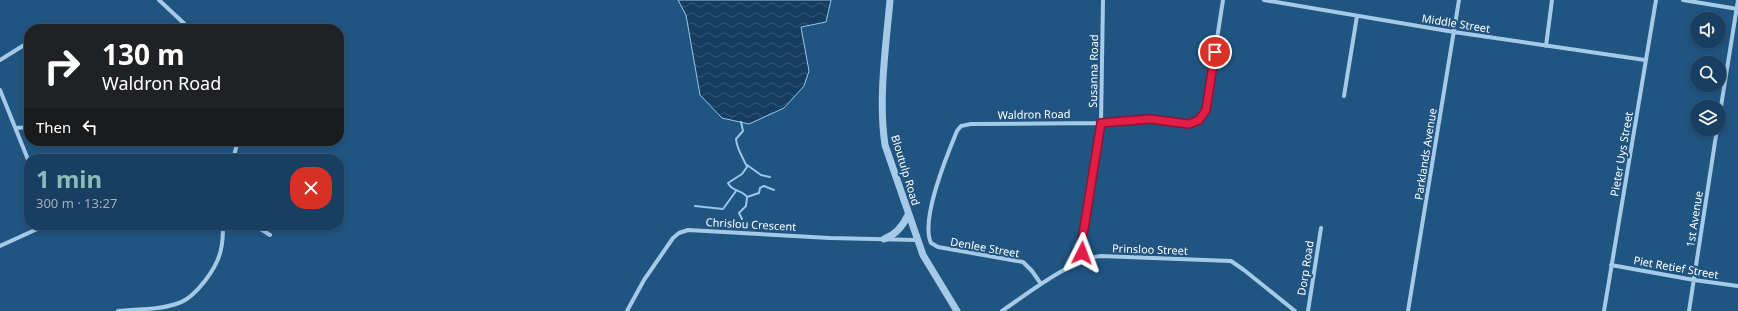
<!DOCTYPE html>
<html lang="en">
<head>
<meta charset="utf-8">
<style>
	body { margin:0; font-family:"Noto Sans",sans-serif; background:#214667; color:#f1f3f6; height:100vh; display:flex; flex-direction:column; font-size:15px; white-space:nowrap }
	* { box-sizing:border-box; margin:0 }
	p { font-size:13px; color:#9fafbd }
	.icon { flex:none; width:22px; height:22px; fill:none; stroke:currentColor; stroke-width:2; stroke-linecap:round; stroke-linejoin:round }
	.map { position:relative; flex:1; overflow:hidden }
	.details { position:absolute; left:24px; top:154px; width:320px; height:76px; display:flex; flex-direction:column; background:#183f61; border-radius:16px; box-shadow:0 2px 6px #0003,0 0 0 1px #365876 }
	.details>* { flex:none }
	.top-card { position:absolute; left:24px; top:24px; width:320px; height:122px; border-radius:16px; box-shadow:0 2px 6px #0003,0 0 0 1px #365876; background:#202124; color:#fff; overflow:hidden }
	.controls { position:absolute; left:1690px; top:12px; display:grid; gap:8px }
	.controls a { display:grid; place-items:center; width:36px; height:36px; border-radius:50%; background:#183f61; box-shadow:0 2px 6px #0003,0 0 0 1px #365876; font-size:20px }
	.pin { position:absolute; display:grid; place-items:center; width:34px; height:34px; color:#fff; margin:-17px; border:2px solid #fff; border-radius:50%; box-shadow:0 1px 4px #0007 }
	.me { position:absolute; width:44px; margin:-22px; rotate:3deg; stroke-linejoin:round; filter:drop-shadow(0 0 3px #0008) }
	.turn { display:flex; align-items:center; gap:14px; height:84px; padding:0 12px; font-size:18px }
	.turn .icon { width:52px; height:52px; stroke-width:2.5 }
	.turn b { display:block; font-size:28px; line-height:34px }
	.then { display:flex; align-items:center; height:38px; padding:0 12px; background:#0003; gap:8px; font-size:15px }
	.round { display:grid; place-items:center; flex:none; width:42px; height:42px; border-radius:16px; background:#214667 }
	.head { display:flex; align-items:center; justify-content:space-between; height:68px; padding:0 12px }
	h1 { font-size:24px; font-weight:700; line-height:30px; color:#8bbbb9 }
	.map>svg:first-child { display:block }
	.water { fill:url(#water-waves); stroke:#99c6ea }
	.lines { fill:none; stroke-linecap:round; stroke-linejoin:round }
	.stream { stroke:#99c6ea; stroke-width:2 }
	.minor { stroke:#a5cae8; stroke-width:4 }
	.tertiary { stroke:#a5cae8; stroke-width:7 }
	.route-casing { stroke:#92132f; stroke-width:10 }
	.route { stroke:#e11d48; stroke-width:7 }
	.labels { text-anchor:middle; dominant-baseline:central; stroke-width:4; stroke-linejoin:round; paint-order:stroke }
	.street-label { font-size:11px; fill:#fff; stroke:#205481 }
</style>
</head>
<body>
<div class="map">
<svg width="1738" height="311" viewBox="0 0 1738 311">
	<defs>
		<pattern id="water-waves" width="16" height="10" patternUnits="userSpaceOnUse"><rect width="16" height="10" fill="#153d60"/><path d="M0 5q4-4 8 0t8 0" fill="none" stroke="#385a78"/></pattern>
	</defs>
	<rect width="100%" height="100%" fill="#205481"/>
	<path class="water" d="M678 0H831L826 22 801 27 809 71 804 86 784 108 749 124 722 118 700 95 686 15Z"/>
	<g class="lines">
		<path class="stream" d="M741 122 743 131 736 139C737 150 743 157 747 167L742 174 728 183C732 192 741 189 747 197L746 206 739 213 742 219
			M747 165 761 175 770 177
			M747 197 759 193 760 188 764 186 774 190
			M695 206 723 209 736 191"/>
		<path class="minor" d="M159 0 190 29
			M1264 0 1454 32 1645 60
			M1683 0 1738 9
			M1546 46 1552 0
			M0 60 29 42
			M0 90 29 162
			M1344 96 1357 16
			M1719 119 1738 0
			M16 128 29 127
			M233 159 238 141
			M236 225 259 228 270 235
			M0 246 46 225
			M1084 260 1082 241 1101 123 1103 0
			M1611 265 1694 280 1738 286
			M1041 284 1032 271 1023 262 938 247 931 243C920 220 947 155 957 131L961 126 971 124 1101 123 1142 119 1189 124 1199 120 1206 110 1223 0
			M118 311C138 309 160 310 179 303 196 297 218 267 221 249 223 241 223 233 223 225
			M627 311 644 280 673 238 679 233 688 230 830 238 916 240
			M1002 311C1027 294 1072 259 1101 256L1231 261 1244 270 1295 311
			M1308 311 1321 228
			M1408 311 1459 0
			M1604 311 1656 0
			M1689 311 1717 129"/>
		<path class="tertiary" d="M890 0C886 46 878 99 885 145L923 255 957 311
			M884 239C895 235 903 226 908 215"/>
	</g>
	<g class="lines">
		<defs>
			<path id="route" d="M1082 253V241L1101 123 1150 119 1189 124 1199 120 1206 110 1215 52"/>
		</defs>
		<use href="#route" class="route-casing"/>
		<use href="#route" class="route"/>
	</g>
	<g class="labels">
		<g class="street-label">
			<text transform="translate(1456 23) rotate(9)">Middle Street</text>
			<text transform="translate(1093 71) rotate(-89)">Susanna Road</text>
			<text transform="translate(1034 114) rotate(-1)">Waldron Road</text>
			<text transform="translate(1425 154) rotate(-81)">Parklands Avenue</text>
			<text transform="translate(1621 154) rotate(-80)">Pieter Uys Street</text>
			<text transform="translate(906 170) rotate(73)">Bloutulp Road</text>
			<text transform="translate(1694 219) rotate(-81)">1st Avenue</text>
			<text transform="translate(751 224) rotate(3)">Chrislou Crescent</text>
			<text transform="translate(985 247) rotate(10)">Denlee Street</text>
			<text transform="translate(1150 249) rotate(2)">Prinsloo Street</text>
			<text transform="translate(1676 267) rotate(10)">Piet Retief Street</text>
			<text transform="translate(1305 268) rotate(-81)">Dorp Road</text>
		</g>
	</g>
</svg>
<div class="controls">
<a><svg class="icon" aria-label="sound" viewBox="0 0 24 24"><path d="M4 9h4l5-4v14l-5-4H4zM17 9q2 3 0 6"/></svg></a>
<a><svg class="icon" aria-label="search" viewBox="0 0 24 24"><circle cx="10" cy="10" r="6"/><path d="M15 15l6 6"/></svg></a>
<a><svg class="icon" aria-label="layers" viewBox="0 0 24 24"><path d="M12 4l9 5-9 5-9-5zM3 14l9 5 9-5"/></svg></a>
</div>
<div class="pin" style="left:1215px;top:52px;background:#d93025"><svg class="icon" aria-label="arrive" viewBox="0 0 24 24"><path d="M6 21V4h12l-3 4 3 4H6"/></svg></div>
<svg class="me" style="left:1082px;top:253px" viewBox="-20 -20 40 40"><path d="M0-17L14 15 0 8-14 15z" fill="#e11d48" stroke="#fff" stroke-width="4"/></svg>
<div class="top-card">
<div class="turn"><svg class="icon" aria-label="right" viewBox="0 0 24 24"><path d="M7 20v-9h11M14 6l5 5-5 5"/></svg><div><b>130 m</b>Waldron Road</div></div>
<div class="then">Then<svg class="icon" aria-label="left" viewBox="0 0 24 24"><path d="M17 20v-9H6M10 6l-5 5 5 5"/></svg></div>
</div>
<section class="details">
<div class="head"><div><h1>1 min</h1><p>300 m · 13:27</p></div><a class="round" style="background:#d93025;color:#fff"><svg class="icon" aria-label="close" viewBox="0 0 24 24"><path d="M6 6l12 12M18 6L6 18"/></svg></a></div>
</section>
</div>
</body>
</html>
